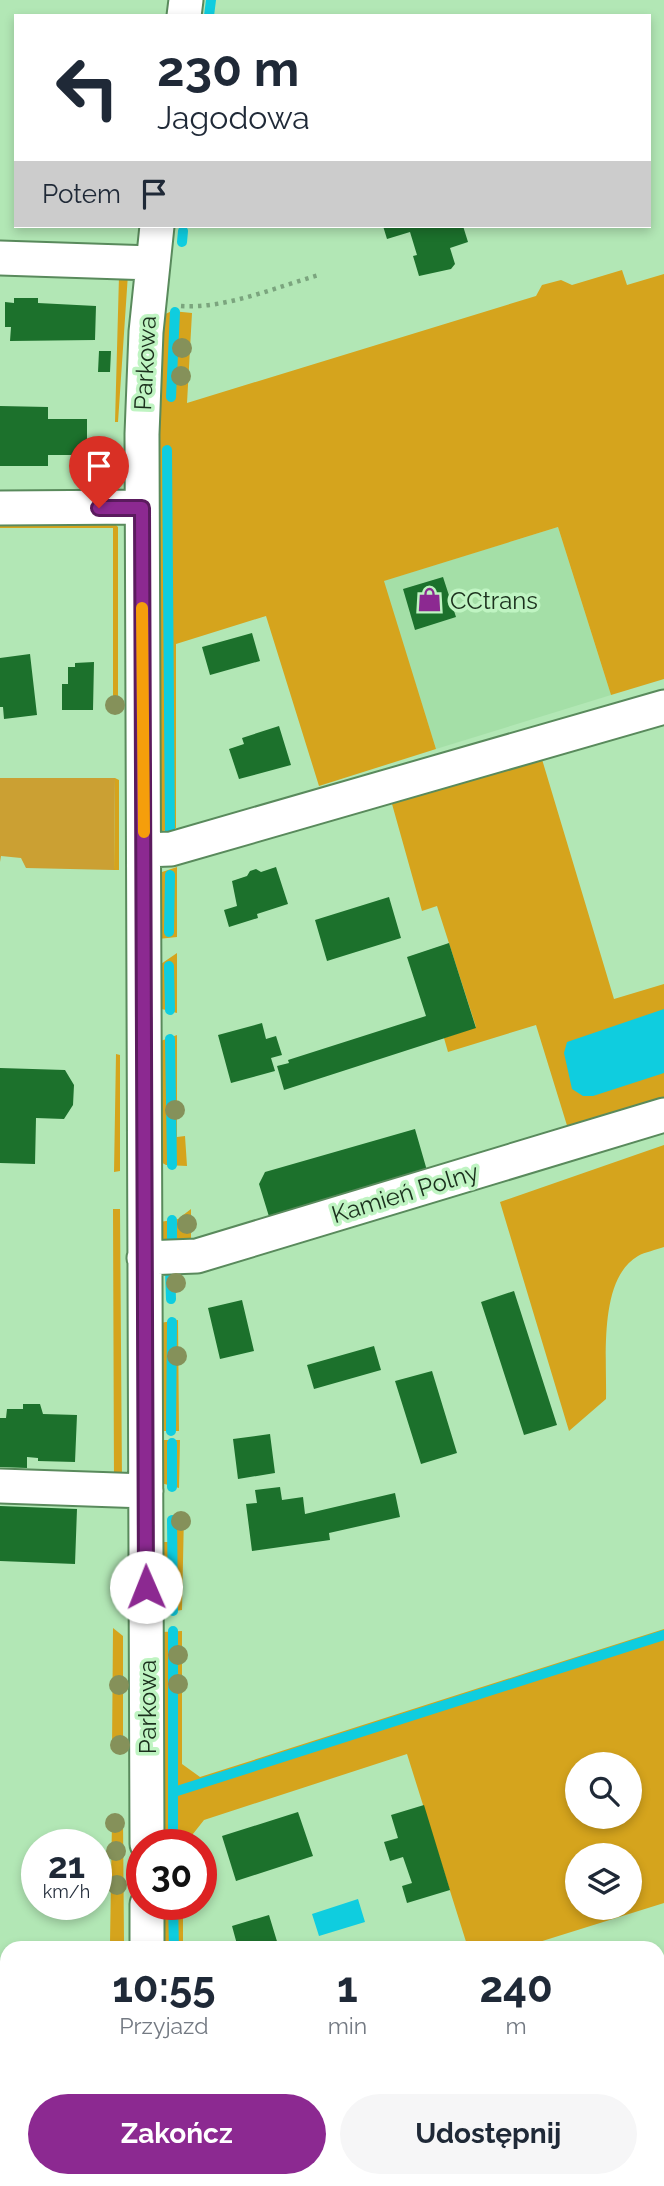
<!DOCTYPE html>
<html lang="pl">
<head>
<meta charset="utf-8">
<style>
	body { margin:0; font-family:Raleway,sans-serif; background:#f6f6f7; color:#1f2937; height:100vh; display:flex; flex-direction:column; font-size:26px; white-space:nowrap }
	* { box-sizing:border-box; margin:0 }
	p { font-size:23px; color:#747a83 }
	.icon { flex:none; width:38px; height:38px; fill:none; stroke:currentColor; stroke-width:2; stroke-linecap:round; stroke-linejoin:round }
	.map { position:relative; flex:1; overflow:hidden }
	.side { position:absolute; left:0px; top:1941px; width:665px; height:247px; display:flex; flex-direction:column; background:#fff; border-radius:21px 21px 0 0; box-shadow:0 4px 10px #0003 }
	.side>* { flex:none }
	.banner { position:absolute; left:14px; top:14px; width:637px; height:214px; border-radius:0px; box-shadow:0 4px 10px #0003; background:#fff; color:#1f2937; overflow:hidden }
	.tools { position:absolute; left:565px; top:1752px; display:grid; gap:14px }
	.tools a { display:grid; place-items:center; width:77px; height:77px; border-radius:50%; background:#fff; box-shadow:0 4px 10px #0003; font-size:35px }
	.speed { position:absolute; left:21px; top:1829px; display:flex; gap:14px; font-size:35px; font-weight:700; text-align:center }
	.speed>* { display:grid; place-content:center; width:91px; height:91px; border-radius:50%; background:#fff; box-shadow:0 4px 10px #0003; line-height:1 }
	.speed small { font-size:18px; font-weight:400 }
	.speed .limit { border:10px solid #d22; background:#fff; color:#111 }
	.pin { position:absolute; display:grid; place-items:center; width:60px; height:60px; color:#fff; margin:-72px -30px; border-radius:50% 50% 50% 0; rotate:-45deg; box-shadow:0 0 7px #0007 }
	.pin .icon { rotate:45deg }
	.me { position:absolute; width:77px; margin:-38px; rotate:359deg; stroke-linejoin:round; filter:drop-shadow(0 0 5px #0008) }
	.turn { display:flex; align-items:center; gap:24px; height:147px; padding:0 28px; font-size:32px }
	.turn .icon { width:91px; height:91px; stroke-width:2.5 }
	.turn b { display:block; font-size:49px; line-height:60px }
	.then { display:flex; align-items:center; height:66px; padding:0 28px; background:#0003; gap:14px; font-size:26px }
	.eta { display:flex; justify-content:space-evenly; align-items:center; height:119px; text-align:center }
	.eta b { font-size:42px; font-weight:700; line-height:49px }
	.button { display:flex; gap:14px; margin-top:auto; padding:14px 28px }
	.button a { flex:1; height:80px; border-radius:42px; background:#8c2991; color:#fff; font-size:28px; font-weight:700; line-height:80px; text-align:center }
	.button a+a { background:#f6f6f7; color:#1f2937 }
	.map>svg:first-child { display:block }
	.built { fill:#a4dfa7 }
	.green { fill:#d5a41d; fill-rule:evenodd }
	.forest { fill:#cba033 }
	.water { fill:#0fcddf }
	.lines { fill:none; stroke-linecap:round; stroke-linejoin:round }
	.stream { stroke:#0fcddf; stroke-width:10 }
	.building { fill:#1c712c }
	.minor-casing { stroke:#598a5c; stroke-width:37 }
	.path { stroke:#7ba57e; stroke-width:4.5; stroke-dasharray:3.5 5; stroke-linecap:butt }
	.minor { stroke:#fff; stroke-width:33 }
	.tree { fill:#85915a }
	.route-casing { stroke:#5b1b5e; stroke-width:18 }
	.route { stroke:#8c2991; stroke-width:12 }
	.slow { stroke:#f59e0b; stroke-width:12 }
	.labels { text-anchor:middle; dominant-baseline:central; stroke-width:7; stroke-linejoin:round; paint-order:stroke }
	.street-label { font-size:24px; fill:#1b301d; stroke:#bff4c2 }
	.poi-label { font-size:24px; fill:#1b301d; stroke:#bff4c2; text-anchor:start }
</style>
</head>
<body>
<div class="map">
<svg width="664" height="2186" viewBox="0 0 664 2186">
	<rect width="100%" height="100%" fill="#b2e7b5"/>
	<path class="built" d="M558 527 611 695 436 749 383 581Z"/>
	<path class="green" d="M622 270 627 285 664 274V679L611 695 558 527 384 581 436 749 319 786 266 616 176 644V828L158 832 156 506 163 315 172 311 192 313 187 403 536 296 542 285 561 280 572 285Z
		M128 274 118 422H115L119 276Z
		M0 516 114 523 118 527V709L113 711V528H0Z
		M541 756 614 999 664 984V1102L569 1132 536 1025 448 1052 444 1038 476 1027 437 906 422 911 392 804Z
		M115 778 119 780V870H114Z
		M177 867V937L158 939 159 873Z
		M177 953V1013L158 1008V966Z
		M177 1035V1137L185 1136 187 1166 166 1165 159 1161 158 1042Z
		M116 1054 120 1055V1171L114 1172Z
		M664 1145V1247C656 1250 645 1252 638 1256 598 1279 607 1359 606 1399L569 1431 500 1202Z
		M113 1209H120L122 1481H114Z
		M191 1209V1249L159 1247 160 1222 178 1219Z
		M178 1320 179 1431H161L160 1323Z
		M161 1440H180L179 1488 161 1483Z
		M184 1514 182 1610 161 1613V1542H168L169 1521Z
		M113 1628 123 1636V1750H112Z
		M664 1629V1903L520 1948H468L407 1754 204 1820 185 1844H162V1632L182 1631V1764L200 1777ZM578 1764H630V1816H578ZM578 1855H630V1908H578Z
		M123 1820 124 1942H110L112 1821Z
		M162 1904H183V1948H163Z
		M171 2181V2180L327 2181 310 2186H172Z"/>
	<path class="forest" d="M0 778H115L114 870 26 868 21 858 1 856 0 862Z"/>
	<path class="water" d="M664 1009V1073L593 1096H583L572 1089 564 1053 567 1042Z
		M358 1899 365 1922 319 1936 312 1914Z"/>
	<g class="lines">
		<path class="stream" d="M209 16 211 0
			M182 242 183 231
			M171 397 175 312
			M167 450 170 836
			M169 932 170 875
			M169 966 170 1010
			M170 1039 172 1165
			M172 1220V1246
			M170 1270 171 1299
			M171 1431 172 1322
			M172 1443V1487
			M172 1520 173 1611
			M174 1792 664 1635
			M173 1844V1631
			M173 1904 174 1948
			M176 2180V2186"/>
	</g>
	<path class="building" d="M383 226H463L468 242 450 248 455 264 451 269 419 276 413 256 417 255 410 232 387 239Z
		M14 298H38V303L96 306 95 340 10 341 11 327H5V302L14 303Z
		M99 351H111L110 372H98Z
		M0 406 48 407V419H87V455H48V466H0Z
		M443 577 456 617 415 630 403 589Z
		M252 633 260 661 210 675 202 647Z
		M30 654 37 715 4 719 3 707H0V658Z
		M94 662 93 710H62V684H68V667H75V663Z
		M279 726 291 765 239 779 229 749 244 744 242 738Z
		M276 867 288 904 257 914 258 918 229 927 224 910 237 906 232 881 247 876 250 871 256 869 261 872Z
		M389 897 401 938 327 961 315 920Z
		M449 943 476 1028 284 1090 277 1066 289 1063 288 1060 426 1016 407 957Z
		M262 1023 266 1039 276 1036 282 1055 271 1058 275 1071 231 1083 218 1035Z
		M0 1068 65 1070 74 1085 73 1105 64 1119 36 1118 35 1164 0 1163Z
		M415 1129 428 1174 271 1223 259 1184 265 1172Z
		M514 1291 557 1425 524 1435 481 1302Z
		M242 1300 254 1351 220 1359 208 1308Z
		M374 1346 381 1370 314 1389 307 1365Z
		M432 1371 457 1453 421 1464 395 1381Z
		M23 1404H40L43 1414 77 1415 75 1462 38 1461V1458L27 1457V1468L0 1467V1418H6L7 1409H23Z
		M270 1434 275 1473 238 1479 233 1439Z
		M280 1487 282 1500 303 1497 305 1514 395 1493 400 1517 329 1533 330 1540 252 1551 246 1504 257 1503 255 1490Z
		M0 1506 77 1509 75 1564 0 1561Z
		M424 1805 450 1890 407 1903 402 1886 412 1883 403 1857 390 1861 384 1842 398 1838 391 1815Z
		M298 1812 313 1856 236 1881 222 1836Z
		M269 1915 279 1948H238L232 1926Z
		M658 1997 664 2014V2030L658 2032Z
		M5 2011H7V2054H3Z
		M0 2086H7V2138L0 2137Z"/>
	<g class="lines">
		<defs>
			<path id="minor" d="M184 16 186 0
				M0 258 153 263
				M0 508 142 507
				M144 850 171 849 664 707
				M144 1258 197 1256 664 1115
				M0 1486 146 1491
				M147 1844 142 434 146 332 157 226
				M147 1904V1948
				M658 2095 664 2093
				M148 2186V2180
				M363 2186 381 2180"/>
		</defs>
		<use href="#minor" class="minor-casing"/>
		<path class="path" d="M181 306C226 309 276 287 319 275"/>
		<use href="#minor" class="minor"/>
	</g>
	<g class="tree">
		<circle cx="182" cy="348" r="10"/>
		<circle cx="181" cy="376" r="10"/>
		<circle cx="115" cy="705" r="10"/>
		<circle cx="175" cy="1110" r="10"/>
		<circle cx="187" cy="1224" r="10"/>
		<circle cx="176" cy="1283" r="10"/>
		<circle cx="177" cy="1356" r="10"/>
		<circle cx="181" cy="1521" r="10"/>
		<circle cx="178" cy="1655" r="10"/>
		<circle cx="178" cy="1684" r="10"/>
		<circle cx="119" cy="1685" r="10"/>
		<circle cx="120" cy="1745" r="10"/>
		<circle cx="115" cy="1823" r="10"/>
		<circle cx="116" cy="1851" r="10"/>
		<circle cx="117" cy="1885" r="10"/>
	</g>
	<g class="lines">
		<defs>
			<path id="route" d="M99 508H142L146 1587"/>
		</defs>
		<use href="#route" class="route-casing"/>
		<use href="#route" class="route"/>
		<path class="slow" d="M142 608 144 832"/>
	</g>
	<defs>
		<symbol id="shop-bare" viewBox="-9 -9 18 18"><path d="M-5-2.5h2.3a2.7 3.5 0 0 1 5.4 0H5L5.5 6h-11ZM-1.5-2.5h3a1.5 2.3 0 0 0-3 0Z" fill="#8c2991" stroke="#bff4c2" stroke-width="2.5" paint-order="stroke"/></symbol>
	</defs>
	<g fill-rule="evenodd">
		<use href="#shop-bare" x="412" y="582" width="35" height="35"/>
	</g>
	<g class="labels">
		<g class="street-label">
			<text transform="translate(145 363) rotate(-87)">Parkowa</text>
			<text transform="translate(405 1193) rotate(-17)">Kamień Polny</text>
			<text transform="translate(147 1707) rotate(-90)">Parkowa</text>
		</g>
		<g class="poi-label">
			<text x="450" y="600">CCtrans</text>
		</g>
	</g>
</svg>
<div class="tools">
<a><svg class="icon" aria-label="search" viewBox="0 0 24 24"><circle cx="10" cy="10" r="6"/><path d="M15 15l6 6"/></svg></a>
<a><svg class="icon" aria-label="layers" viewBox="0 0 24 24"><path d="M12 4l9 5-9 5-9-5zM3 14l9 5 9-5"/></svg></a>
</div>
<div class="speed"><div>21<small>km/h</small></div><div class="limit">30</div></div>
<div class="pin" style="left:99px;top:508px;background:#d93025"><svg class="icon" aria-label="arrive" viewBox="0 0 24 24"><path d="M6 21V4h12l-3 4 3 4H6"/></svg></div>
<svg class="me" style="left:146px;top:1587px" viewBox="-20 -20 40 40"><circle r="19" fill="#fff"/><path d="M0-13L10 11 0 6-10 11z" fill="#8c2991"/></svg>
<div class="banner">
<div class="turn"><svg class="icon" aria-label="left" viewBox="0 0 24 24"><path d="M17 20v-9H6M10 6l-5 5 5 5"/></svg><div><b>230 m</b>Jagodowa</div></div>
<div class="then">Potem<svg class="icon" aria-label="arrive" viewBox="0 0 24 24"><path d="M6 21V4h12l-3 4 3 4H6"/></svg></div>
</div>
<section class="side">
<div class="eta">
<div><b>10:55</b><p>Przyjazd</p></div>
<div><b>1</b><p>min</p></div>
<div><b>240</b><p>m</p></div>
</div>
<div class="button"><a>Zakończ</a><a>Udostępnij</a></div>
</section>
</div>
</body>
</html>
